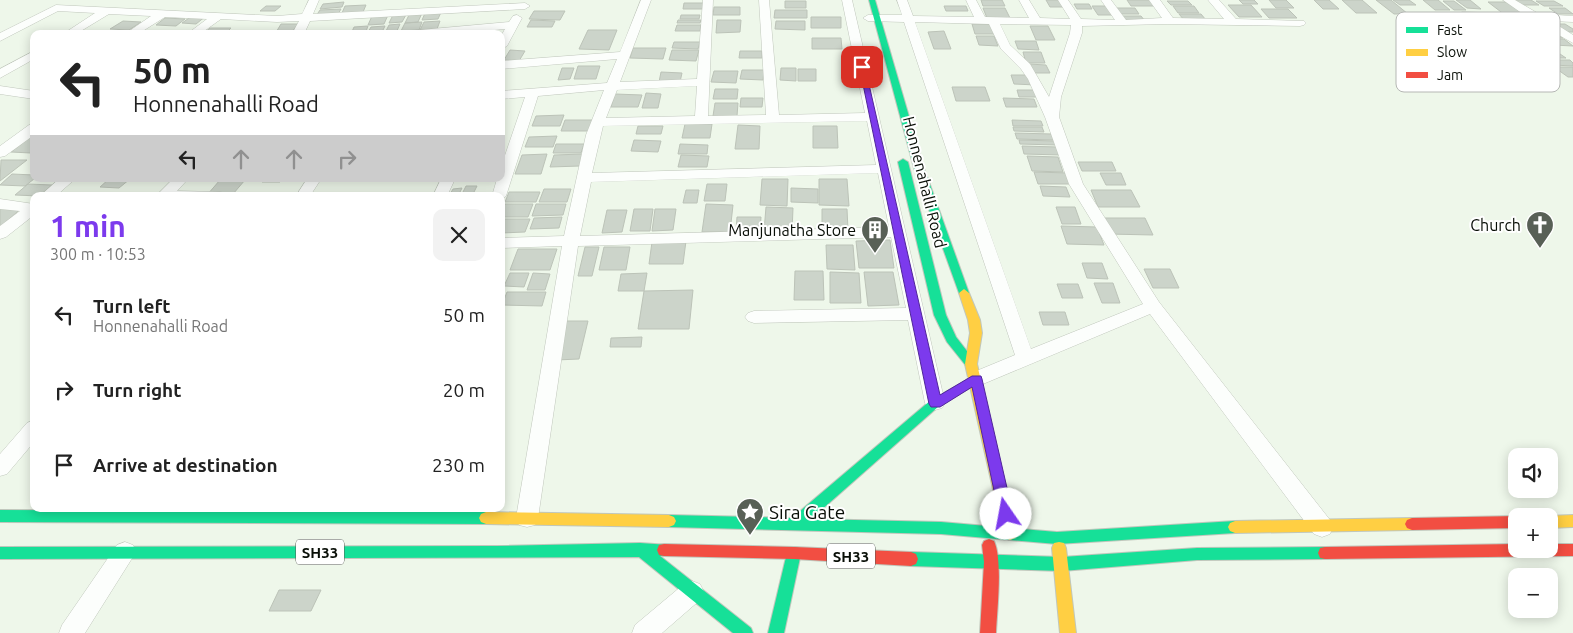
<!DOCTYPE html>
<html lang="en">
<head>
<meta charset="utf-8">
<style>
	body { margin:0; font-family:Ubuntu,sans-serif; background:#f2f2f2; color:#222; height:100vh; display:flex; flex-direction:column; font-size:19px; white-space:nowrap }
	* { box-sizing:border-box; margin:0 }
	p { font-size:16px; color:#767676 }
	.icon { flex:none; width:28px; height:28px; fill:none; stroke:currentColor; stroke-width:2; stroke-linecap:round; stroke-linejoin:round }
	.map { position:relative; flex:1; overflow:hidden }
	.drawer { position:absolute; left:30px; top:192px; width:475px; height:320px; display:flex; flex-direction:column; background:#fff; border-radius:10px; box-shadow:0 2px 12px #0003 }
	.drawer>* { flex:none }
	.hud { position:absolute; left:30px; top:30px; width:475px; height:152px; border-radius:10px; box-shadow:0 2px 12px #0003; background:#fff; color:#222; overflow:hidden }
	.controls { position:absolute; left:1508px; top:448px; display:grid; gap:10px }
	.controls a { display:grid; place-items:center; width:50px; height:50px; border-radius:10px; background:#fff; box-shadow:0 2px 12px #0003; font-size:25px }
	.pin { position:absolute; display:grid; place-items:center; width:42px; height:42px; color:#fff; margin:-21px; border-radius:10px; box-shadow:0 2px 8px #0006 }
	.me { position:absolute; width:55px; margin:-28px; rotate:348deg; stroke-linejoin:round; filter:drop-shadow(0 0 4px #0008) }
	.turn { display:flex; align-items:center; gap:18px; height:105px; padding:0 20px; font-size:22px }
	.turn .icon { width:65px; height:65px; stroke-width:2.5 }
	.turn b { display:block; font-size:35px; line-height:42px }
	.lanes { display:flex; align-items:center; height:48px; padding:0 20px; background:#0003; justify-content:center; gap:25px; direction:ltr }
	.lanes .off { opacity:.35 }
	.round { display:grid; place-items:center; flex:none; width:52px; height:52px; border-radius:10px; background:#f2f2f2 }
	.headline { display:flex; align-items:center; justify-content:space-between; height:85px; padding:0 20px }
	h1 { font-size:30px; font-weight:700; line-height:38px; color:#7c3aed }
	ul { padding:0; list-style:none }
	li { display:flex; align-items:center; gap:15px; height:75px; padding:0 20px }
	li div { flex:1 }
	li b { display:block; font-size:19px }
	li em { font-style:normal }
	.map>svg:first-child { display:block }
	.building { fill:#ccd4ca; stroke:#bcc3b8 }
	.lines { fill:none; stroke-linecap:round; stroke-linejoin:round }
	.street-casing { stroke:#c0c7bc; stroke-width:1 }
	.fast-casing { stroke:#c0c7bc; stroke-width:2 }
	.slow-casing { stroke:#c0c7bc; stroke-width:2 }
	.jam-casing { stroke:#c0c7bc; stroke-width:2 }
	.street { fill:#fcfefc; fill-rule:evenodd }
	.fast { fill:#16e098; fill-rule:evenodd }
	.slow { fill:#ffcf43; fill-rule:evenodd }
	.jam { fill:#f24e42; fill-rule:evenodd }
	.route { fill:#7c3aed; stroke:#51269a }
	.labels { text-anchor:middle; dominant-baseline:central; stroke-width:4; stroke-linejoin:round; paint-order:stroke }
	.shield { fill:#fff; stroke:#525651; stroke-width:1 }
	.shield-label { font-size:15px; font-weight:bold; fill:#080e06 }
	.street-label { font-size:16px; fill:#080e06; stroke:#fff }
	.poi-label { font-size:16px; fill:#080e06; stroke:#fff; text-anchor:end }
	.near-poi-label { font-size:19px; fill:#080e06; stroke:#fff; text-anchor:start }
	.key { fill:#fff; stroke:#b5b7b4; stroke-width:1 }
	.key-label { font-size:14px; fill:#080e06 }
</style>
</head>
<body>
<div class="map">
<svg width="1573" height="633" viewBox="0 0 1573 633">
	<rect width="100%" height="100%" fill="#eef7ea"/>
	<path class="building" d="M981 0H1002L1005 6H983Z
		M1046 0H1063L1067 7H1050Z
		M1127 0H1150L1155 6H1131Z
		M1239 0H1254L1258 4H1243Z
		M1269 0H1286L1294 8H1276Z
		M1314 0H1329L1339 9H1323Z
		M1342 0H1362L1377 13H1356Z
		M1376 0H1391L1408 14H1394Z
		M1393 0H1409L1416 5H1400Z
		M1423 0H1438L1450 10H1435Z
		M1456 0H1470L1481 9 1467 8Z
		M1513 0H1531L1539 5H1520Z
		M785 1H806V8H785Z
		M1167 1H1188L1192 5H1171Z
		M1443 1H1454L1466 10H1454Z
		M1536 1H1554L1563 6H1544Z
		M344 2 342 7 320 9 323 4Z
		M1488 2H1507L1524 15H1505Z
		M684 3H704L703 9H683Z
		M1074 4H1089L1092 9H1077Z
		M366 5 363 12 342 13 345 6Z
		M1228 5H1251L1262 17H1239Z
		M266 6H281L275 11H260Z
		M944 6H966L968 11H946Z
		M1092 6H1107L1113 15H1098Z
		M1173 6H1194L1199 13H1178Z
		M714 7H740V15H713Z
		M983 8H1005L1010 18H987Z
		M1115 8H1135L1139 14H1119Z
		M1549 8H1565L1573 14H1558Z
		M341 9 338 14 316 16 320 10Z
		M1261 9H1288L1297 18H1269Z
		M442 10 438 19 422 20 426 11Z
		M775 10H807V18H774Z
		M534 11H565L560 20 529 19Z
		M394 13H407L402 22 389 23Z
		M410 13H422L418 22 405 23Z
		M1179 14H1201L1206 20H1184Z
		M388 15 384 24 368 25 372 16Z
		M681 15H700L699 19H680Z
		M192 16H206L196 24 182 23Z
		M1119 16H1141L1145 21H1122Z
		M811 17H841V28H811Z
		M165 18 185 19 176 26 156 25Z
		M531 20 555 21 552 27H527Z
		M678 20H701L700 23H677Z
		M717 20H741L740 32 716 33Z
		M123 21 141 22 129 30 110 29Z
		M440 21 437 29 420 30 424 22Z
		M776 21H805V30L775 29Z
		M422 22 419 30 401 31 405 23Z
		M281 24H298L291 33 275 34Z
		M400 24 396 33H385L389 25Z
		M972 24H991L995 34H975Z
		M1551 24H1565L1573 29V32H1564Z
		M677 25H701L700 31H675Z
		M368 26 365 34H351L354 27Z
		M385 26 381 34H367L371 27Z
		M1030 26H1048L1055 40H1036Z
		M210 28H231L225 34H203Z
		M588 30H617L609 50 579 49Z
		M1530 30H1552L1563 38H1540Z
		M944 31 951 49H934L928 32Z
		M976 36H994L998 46 979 45Z
		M812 38H841L842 49H812Z
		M1545 39H1564L1573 46 1553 45Z
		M1015 41H1036L1039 50 1018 49Z
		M674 42H700L698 49 672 48Z
		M633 48H666L663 59 630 58Z
		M510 50 525 51 519 61 504 60Z
		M672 50H699L696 61 669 60Z
		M740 51H762V58H739Z
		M1023 52H1041L1045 63H1026Z
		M1537 54H1560L1566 58H1543Z
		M1545 60H1570L1573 63V66L1553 65Z
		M1029 64 1046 65 1050 73H1033Z
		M578 66H600L596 79H574Z
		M1554 67H1573V77H1568Z
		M562 68H574L570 79 558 80Z
		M781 68H796V81L780 80Z
		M798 69H816V81H798Z
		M742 70H764L763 80 740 79Z
		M714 71H738L736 83 711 82Z
		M661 72 682 73 680 82H659Z
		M1011 75H1032L1036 85 1014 84Z
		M952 87H985L990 101H956Z
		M715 89H738L737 99H713Z
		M1017 90H1036L1038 97H1019Z
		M646 93 661 94 658 108H642Z
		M615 94 642 95 638 107H611Z
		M741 98H763L762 107H740Z
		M1003 98 1034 99 1037 107H1006Z
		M715 103H738L737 116H713Z
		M564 115 560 126H532L536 116Z
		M565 120H593L589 131H561Z
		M1012 120 1041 121 1043 126H1013Z
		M685 124H712L710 138H682Z
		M738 125 760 126 759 149H735Z
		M638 126H663L661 134H636Z
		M813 126H837L838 148H813Z
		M1013 127H1042L1044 132 1014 131Z
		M1015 133 1052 134 1054 140 1017 139Z
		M557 136 553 147H525L529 137Z
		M29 138H34V151L31 153 11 152Z
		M634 140 661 141 658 152 631 151Z
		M1019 140 1055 141 1057 145 1020 144Z
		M556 144H584L581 153H553Z
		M680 144 708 145 707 154H678Z
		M1022 146 1058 147 1061 155 1024 154Z
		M547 154 541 174H515L522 155Z
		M583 154 580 166 550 167 554 155Z
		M681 155 709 156 707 167H678Z
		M1027 156 1058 157 1063 172 1032 171Z
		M1 160H27L0 181Z
		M1078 162H1112L1116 171H1082Z
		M1034 172 1069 173 1073 184H1038Z
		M1100 173H1121L1126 185H1106Z
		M12 174 34 175V179L25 186 0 185Z
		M109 179H130L119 188 100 187Z
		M264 179H283L280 182H262Z
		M762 179H788L787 206 760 205Z
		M819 179H847L849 206 819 205Z
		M220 180H245L233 194 207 195Z
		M28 184 52 185 39 196 15 195Z
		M707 184H727L725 201H704Z
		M466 186H477L472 196H461Z
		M1040 186 1066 187 1070 197 1043 196Z
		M462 188 458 196H449L453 189Z
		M791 188 818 189V203L791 202Z
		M544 189H571L567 202H539Z
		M686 190H699L697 203H683Z
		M1091 190H1131L1140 207H1098Z
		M509 192H540L536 202H505Z
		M505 204H533L528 217H501Z
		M536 204H566L563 215 532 216Z
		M706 204 733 205 730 232H702Z
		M25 205 0 227V206Z
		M766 207 793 208 792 232 764 231Z
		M1056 207H1075L1081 224H1062Z
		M634 209H653L650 231H630Z
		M655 209H676L673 230 652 231Z
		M822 209H847L848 230 822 229Z
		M607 210H627L622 232 602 233Z
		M562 217 559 228 530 229 534 218Z
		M737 217H761L760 232 736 231Z
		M1101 218H1145L1153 235 1108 234Z
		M501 219H530L525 232 501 233Z
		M1061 226 1097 227 1104 245 1067 244Z
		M890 240 894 268H859L856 241Z
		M686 241 683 264H649L652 242Z
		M826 245H853L855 270 827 269Z
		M585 247H599L592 276H578Z
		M604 247H630L626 270H599Z
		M518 249H557L550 270H510Z
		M1082 263H1102L1108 279 1087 278Z
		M1144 269H1170L1179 288H1153Z
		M795 271H823L824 300H794Z
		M830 272 859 273 861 303H830Z
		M864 272H893L899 305 868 306Z
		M510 273H529L524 287 504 286Z
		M533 273 550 274 545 290H527Z
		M647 273 644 291H618L621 274Z
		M1094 283H1113L1120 303H1102Z
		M1057 284H1078L1083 298H1062Z
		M693 290 689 329H638L644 291Z
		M507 292H546L542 306 502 305Z
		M1039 312H1065L1069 325H1043Z
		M566 321H588L579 359 556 360Z
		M642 337 641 347H610L611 338Z
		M279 590H321L311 611H269Z"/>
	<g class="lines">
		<defs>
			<path id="street" d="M309 0H319L313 14 525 3 530 6 525 9 310 21 304 34H292L299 21 277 22 221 19 200 34H187L207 19 165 17 138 34H125L151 16 109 14 76 34H63L95 13 58 11 0 41V33L56 5 277 16 302 14Z
				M641 0H651L620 82 697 79 703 0H713L708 116 766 115 759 0H769L779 115 865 113 842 0H852L945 403 942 408 935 410 928 408 925 403 908 320 754 323 748 321 745 317 748 313 754 311 906 308 891 237 578 246 538 518 535 525 527 527 519 525 516 518 562 246 501 248V238L564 236 586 135 604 90 538 96 506 196 501 200V196H492L497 179H501V167L525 97 501 99V91L607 83 617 59 501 69V61L620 52ZM697 86 695 116 606 118 617 90ZM867 121 876 165 592 173 603 126ZM878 173 889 227 580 236 591 182Z
				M897 0H907L913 16 974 17 966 0H976L985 17 1029 18 1019 0H1029L1040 18 1070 19 1058 0H1068L1081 19 1115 20 1101 0H1111L1126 20 1162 18 1149 0H1160L1173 18 1224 19 1208 0H1219L1236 19 1304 21 1306 23 1304 25 1300 26 1167 24 1082 26V33L1061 97 1059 117 1083 184 1159 302 1330 520 1333 527 1330 534 1322 537 1314 534 1150 314 983 384 976 386 969 384 967 379 969 374 1015 355 904 22 868 21 863 18 868 15H902ZM915 22 989 24 1001 49 1021 69 1028 79 1045 117 1069 184 1143 304 1031 349ZM1000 24 1071 25 1070 33 1049 97 1030 64 1010 45Z
				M1503 0H1515L1539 14 1573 16V22L1551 21 1573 35V43L1534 21 1462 18 1457 15 1462 12 1523 14Z
				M517 15 522 18 507 46 501 49V36L505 29 451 34H404L409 31 509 22 513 16Z
				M34 51V59L0 78V69Z
				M0 86 34 91V99L0 94Z
				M34 124V135L5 156 0 157V146L29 125Z
				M59 179H75L56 196H40Z
				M173 179H188L177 191 220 192 225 193 227 196H156Z
				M307 179H321L310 196H296Z
				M441 179H455L447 196H433Z
				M0 199 34 204V215L6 237 0 239V226L20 211 0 209Z
				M34 420V442L7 474 0 476V454L27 423Z
				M125 542 133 545 136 552 85 633H59L62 625 117 545Z
				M692 581 700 584 704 592 700 600 662 633H632L635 625 684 584Z"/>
			<path id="fast" d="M869 0H875L924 168 969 293 968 296 964 297 959 293 914 168Z
				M903 159 908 162 946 315 956 337 977 364 975 367H967L947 342 934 315 898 162Z
				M976 375 980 376 982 379 980 382 939 406 811 519 941 522 1057 532 1235 521 1240 523 1242 527 1240 531 1235 533 1057 544 941 534 669 527 664 525 662 521 664 517 669 515 792 518 931 400Z
				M0 510 486 512 491 514 493 518 491 522 486 524 0 522Z
				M640 543 669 545 671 550 669 555 660 556 751 628 753 633H733L639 557 0 559V547L497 546Z
				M794 547 799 548 801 553 784 633H768L787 553 789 548Z
				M1325 547 1330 548 1332 553 1330 558 1325 559 1197 560 1062 571 911 566 906 564 904 559 906 554 911 552 1062 557 1197 548Z"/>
			<path id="slow" d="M964 289 969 293 980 320 982 333 977 364 1017 534 1015 538 1010 540 1005 538 1003 534 965 364 970 333 968 320 959 293Z
				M486 512 669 515 674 517 676 521 674 525 669 527 486 524 481 522 479 518 481 514Z
				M1573 515V527L1549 528 1548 516Z
				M1412 518 1417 520 1419 524 1417 528 1412 530 1235 533 1230 531 1228 527 1230 523 1235 521Z
				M1059 542 1064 543 1066 548 1076 633H1060L1052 548 1054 543Z"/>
			<path id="jam" d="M1517 516 1516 528 1412 530 1407 528 1405 524 1407 520 1412 518Z
				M989 539 994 541C1003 560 997 610 996 633H980L984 562 982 545 984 541Z
				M664 544 794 547 911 552 916 554 918 559 916 564 911 566 794 559 664 556 659 555 657 550 659 545Z
				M1516 544V549H1549V544H1573V556L1325 559 1320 558 1318 553 1320 548 1325 547Z"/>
		</defs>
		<use href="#street" class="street-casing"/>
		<use href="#fast" class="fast-casing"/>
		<use href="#slow" class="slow-casing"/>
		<use href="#jam" class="jam-casing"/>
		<use href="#street" class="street"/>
		<use href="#fast" class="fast"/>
		<use href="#slow" class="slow"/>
		<use href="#jam" class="jam"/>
	</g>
	<path class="route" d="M859 65 865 67 940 395 972 376H981L982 379 1013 514 1011 519 1006 521 1001 519 999 514 972 387 940 407H931L929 404Z"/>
	<defs>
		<symbol id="church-pin" viewBox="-11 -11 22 30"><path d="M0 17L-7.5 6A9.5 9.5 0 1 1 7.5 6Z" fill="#586056" stroke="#fff"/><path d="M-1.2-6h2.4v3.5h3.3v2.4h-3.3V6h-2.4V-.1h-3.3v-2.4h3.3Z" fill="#fff"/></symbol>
		<symbol id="building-pin" viewBox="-11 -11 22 30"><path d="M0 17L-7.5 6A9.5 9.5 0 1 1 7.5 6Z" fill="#586056" stroke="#fff"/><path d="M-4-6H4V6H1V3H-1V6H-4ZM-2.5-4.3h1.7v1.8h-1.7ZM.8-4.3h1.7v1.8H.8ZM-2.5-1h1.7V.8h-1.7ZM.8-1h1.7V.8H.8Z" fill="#fff"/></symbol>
		<symbol id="sight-pin" viewBox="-11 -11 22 30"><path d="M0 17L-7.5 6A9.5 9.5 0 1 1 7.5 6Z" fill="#586056" stroke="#fff"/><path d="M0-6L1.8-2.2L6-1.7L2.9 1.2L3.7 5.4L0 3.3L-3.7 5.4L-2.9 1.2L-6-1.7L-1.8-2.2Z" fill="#fff"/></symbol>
	</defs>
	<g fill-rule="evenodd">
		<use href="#church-pin" x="1524" y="209" width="32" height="43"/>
		<use href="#building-pin" x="859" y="214" width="32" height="43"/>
		<use href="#sight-pin" x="734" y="496" width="32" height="43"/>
	</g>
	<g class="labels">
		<g class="shield">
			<rect x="296" y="539.5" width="48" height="25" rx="4"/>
			<rect x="827" y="543.5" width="48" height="25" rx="4"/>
		</g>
		<g class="shield-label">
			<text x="320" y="552">SH33</text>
			<text x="851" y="556">SH33</text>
		</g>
		<g class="street-label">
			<text transform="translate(925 182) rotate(76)">Honnenahalli Road</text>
		</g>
		<g class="poi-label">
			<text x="1521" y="225">Church</text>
			<text x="856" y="230">Manjunatha Store</text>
		</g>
		<g class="near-poi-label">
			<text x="769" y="512">Sira Gate</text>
		</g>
	</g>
	<rect x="1396" y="12" width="164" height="80" rx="8" class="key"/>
	<rect x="1406" y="27" width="22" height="6" fill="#16e098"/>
	<rect x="1406" y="49" width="22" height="7" fill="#ffcf43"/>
	<rect x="1406" y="72" width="22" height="6" fill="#f24e42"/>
	<g class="key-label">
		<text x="1437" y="35">Fast</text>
		<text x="1437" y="57">Slow</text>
		<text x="1437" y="80">Jam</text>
	</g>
</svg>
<div class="controls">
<a><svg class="icon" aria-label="sound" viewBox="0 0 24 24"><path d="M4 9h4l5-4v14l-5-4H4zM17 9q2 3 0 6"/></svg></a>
<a>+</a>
<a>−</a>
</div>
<div class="pin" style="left:862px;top:67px;background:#d93025"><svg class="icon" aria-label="arrive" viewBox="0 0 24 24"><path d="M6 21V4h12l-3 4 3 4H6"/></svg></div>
<svg class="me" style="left:1006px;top:514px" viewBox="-20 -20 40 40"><circle r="19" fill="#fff"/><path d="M0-13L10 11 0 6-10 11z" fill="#7c3aed"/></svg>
<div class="hud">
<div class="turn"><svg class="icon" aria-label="left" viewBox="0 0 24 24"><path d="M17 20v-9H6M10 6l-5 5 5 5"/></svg><div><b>50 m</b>Honnenahalli Road</div></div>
<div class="lanes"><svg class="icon" aria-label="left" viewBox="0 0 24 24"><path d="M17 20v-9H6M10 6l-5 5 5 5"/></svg><svg class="icon off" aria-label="ahead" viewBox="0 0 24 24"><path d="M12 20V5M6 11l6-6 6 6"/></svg><svg class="icon off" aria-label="ahead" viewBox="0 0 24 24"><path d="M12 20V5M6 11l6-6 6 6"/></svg><svg class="icon off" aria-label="right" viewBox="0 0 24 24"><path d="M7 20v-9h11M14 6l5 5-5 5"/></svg></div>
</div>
<section class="drawer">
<div class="headline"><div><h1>1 min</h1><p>300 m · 10:53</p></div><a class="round"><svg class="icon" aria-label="close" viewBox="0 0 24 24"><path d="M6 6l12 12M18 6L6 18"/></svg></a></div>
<ul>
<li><svg class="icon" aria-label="left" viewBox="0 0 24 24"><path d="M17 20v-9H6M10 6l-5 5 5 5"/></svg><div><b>Turn left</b><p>Honnenahalli Road</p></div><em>50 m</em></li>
<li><svg class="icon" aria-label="right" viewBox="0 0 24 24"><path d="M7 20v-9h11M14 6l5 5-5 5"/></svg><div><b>Turn right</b></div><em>20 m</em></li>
<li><svg class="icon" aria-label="arrive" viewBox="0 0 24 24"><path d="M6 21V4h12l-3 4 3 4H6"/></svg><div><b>Arrive at destination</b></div><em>230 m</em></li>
</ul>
</section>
</div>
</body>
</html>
